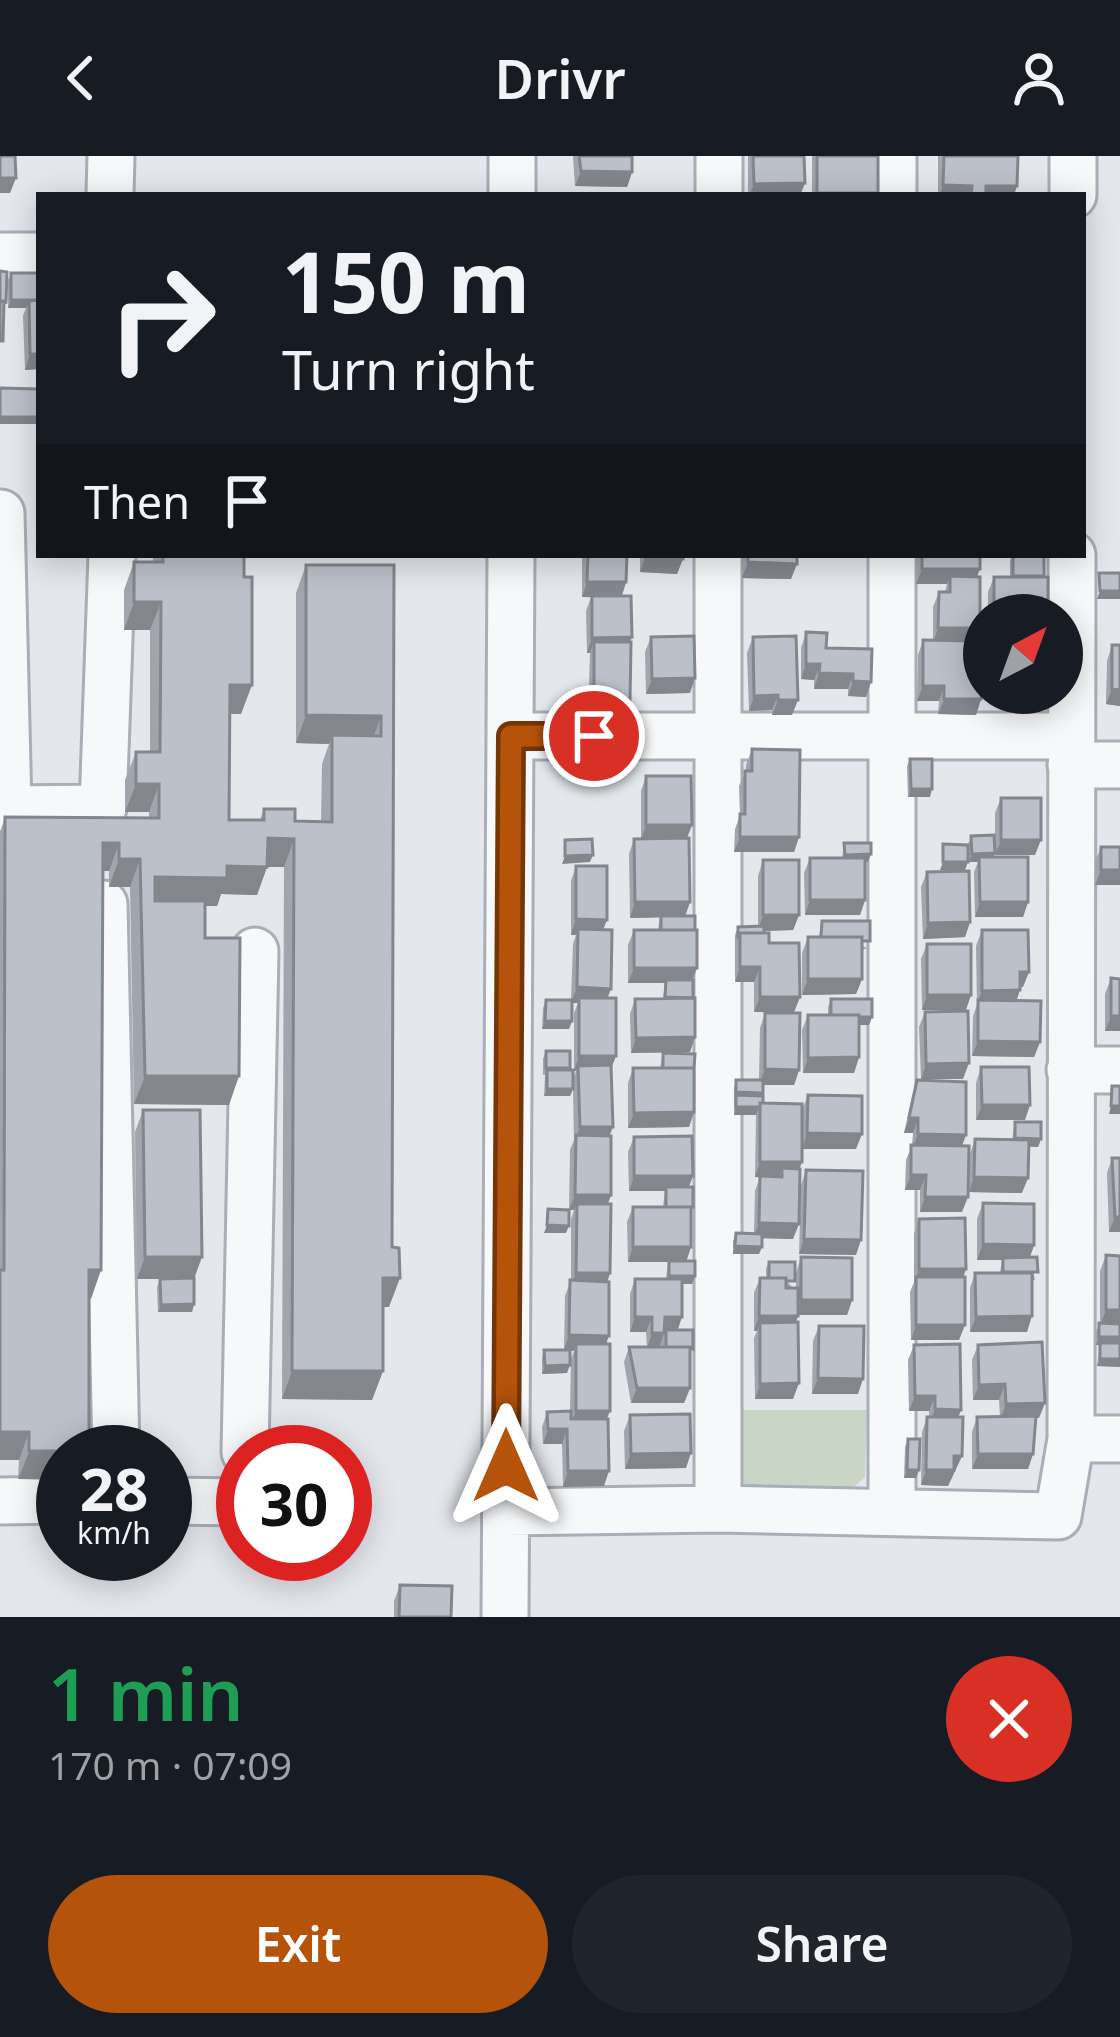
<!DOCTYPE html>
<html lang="en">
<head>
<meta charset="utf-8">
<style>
	body { margin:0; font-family:"Noto Sans",sans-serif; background:#20242c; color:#f1f3f6; height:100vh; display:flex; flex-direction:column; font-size:45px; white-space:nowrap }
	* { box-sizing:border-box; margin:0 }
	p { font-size:39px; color:#9ea1a6 }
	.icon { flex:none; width:66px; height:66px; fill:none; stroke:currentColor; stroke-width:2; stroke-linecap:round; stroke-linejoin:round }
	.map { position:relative; height:1461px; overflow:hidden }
	.panel { display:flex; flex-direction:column; background:#171b24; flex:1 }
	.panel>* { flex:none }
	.top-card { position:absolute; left:36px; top:36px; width:1050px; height:366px; border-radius:0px; box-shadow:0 6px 30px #0003; background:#171b24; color:#f1f3f6; overflow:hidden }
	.needle { width:78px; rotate:41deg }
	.controls { position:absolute; left:963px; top:438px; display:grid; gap:24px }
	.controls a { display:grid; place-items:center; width:120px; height:120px; border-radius:50%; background:#171b24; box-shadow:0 6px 30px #0003; font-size:60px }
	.speed { position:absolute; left:36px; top:1269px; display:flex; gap:24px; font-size:60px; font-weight:700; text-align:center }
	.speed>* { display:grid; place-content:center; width:156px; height:156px; border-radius:50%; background:#171b24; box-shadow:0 6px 30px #0003; line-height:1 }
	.speed small { font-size:30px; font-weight:400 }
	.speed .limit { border:18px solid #d22; background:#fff; color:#111 }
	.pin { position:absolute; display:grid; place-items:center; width:102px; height:102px; color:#fff; margin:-51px; border:6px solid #fff; border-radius:50%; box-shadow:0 3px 12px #0007 }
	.me { position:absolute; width:132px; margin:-66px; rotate:0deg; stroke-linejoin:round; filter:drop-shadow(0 0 9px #0008) }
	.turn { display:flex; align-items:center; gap:42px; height:252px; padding:0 48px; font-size:54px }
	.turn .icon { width:156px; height:156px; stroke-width:2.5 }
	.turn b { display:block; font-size:84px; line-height:102px }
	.then { display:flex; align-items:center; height:114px; padding:0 48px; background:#0003; gap:24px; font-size:45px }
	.round { display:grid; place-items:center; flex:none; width:126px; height:126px; border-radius:63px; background:#20242c }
	.head { display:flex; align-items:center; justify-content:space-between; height:204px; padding:0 48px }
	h1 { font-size:72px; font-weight:600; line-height:90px; color:#1e9e55 }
	.button { display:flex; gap:24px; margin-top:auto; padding:24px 48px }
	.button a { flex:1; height:138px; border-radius:72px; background:#b45309; color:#fff; font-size:48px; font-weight:600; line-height:138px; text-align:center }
	.button a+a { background:#20242c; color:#f1f3f6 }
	header { display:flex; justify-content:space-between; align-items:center; height:156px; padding:0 48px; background:#171b24; font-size:54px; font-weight:600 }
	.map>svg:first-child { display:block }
	.green { fill:#c9d6c5 }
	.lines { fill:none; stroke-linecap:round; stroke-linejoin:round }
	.minor-casing { stroke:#a9aeb7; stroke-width:51 }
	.minor { stroke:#f7f8fa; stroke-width:45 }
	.wall { fill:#a1a5ae }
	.shaded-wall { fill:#83868d }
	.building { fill:#bbc0ca; stroke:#83868d; stroke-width:3 }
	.route-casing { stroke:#753606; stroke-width:30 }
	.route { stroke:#b45309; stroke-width:21 }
</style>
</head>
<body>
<header><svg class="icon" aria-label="back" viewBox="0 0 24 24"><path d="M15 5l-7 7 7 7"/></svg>Drivr<svg class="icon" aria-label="person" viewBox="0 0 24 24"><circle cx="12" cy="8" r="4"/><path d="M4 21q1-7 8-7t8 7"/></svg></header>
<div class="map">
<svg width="1120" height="1461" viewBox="0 0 1120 1461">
	<rect width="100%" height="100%" fill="#e4e7ec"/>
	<path class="green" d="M732 1254H867L865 1321 844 1340 753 1337 732 1319Z"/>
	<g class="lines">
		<defs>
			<path id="minor" d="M110 39 111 0
				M512 39V0
				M719 39V0
				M893 39V0
				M1073 39V0
				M0 100H39
				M1 357 8 653 103 652 112 399
				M892 399V1355
				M511 580H1071
				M1071 609H1120
				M104 748 116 1296
				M1070 914H1120
				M1071 1283H1120
				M245 1296 255 795
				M0 1345 63 1344
				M165 1345 243 1346
				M718 1353V399
				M506 1356 718 1353 1058 1360 1071 1283 1072 399
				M505 1461 511 399"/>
		</defs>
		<use href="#minor" class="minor-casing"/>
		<use href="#minor" class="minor"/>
	</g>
	<path class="wall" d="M573 0H632V16L627 31 575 30Z
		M748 0H804L805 27 800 39H748Z
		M812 0H878L877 39H812Z
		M938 0H1018L1014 39H938Z
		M11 117H39V213L25 214 23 160 26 152H8V125Z
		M153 399H244L241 558H229V664H260L264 653 295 665 321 666 322 608 329 588 296 587V437L306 409H394L389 1151H383V1215L372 1244 282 1243 284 711H267L257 739 221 738 217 750H205V782L229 949 134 948 130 731H109V715H103L91 1143H89L18 1323 19 1304H0V676L5 661 149 662V656H125V624L136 596H150V474H124V434L134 406H153Z
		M582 399H627L626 426 622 440 630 486V546L625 561H588L590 497H587L586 455 591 441H582Z
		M640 399H691L690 402 683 401 677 418 640 416Z
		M742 399H797L791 423 742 422Z
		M916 399H980L977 421 973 520 981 543 976 559 938 558 939 545H917L918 499 923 484H933V451L939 436H945L947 428H916Z
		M1012 399 1044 421 1048 459H988V436L994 421H1010V405Z
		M806 476 871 526 866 541 848 540V533H814V524L801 523V492Z
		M651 481 690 537 646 538 645 496Z
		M753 481 792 559H772V554L749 555 747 497Z
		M1112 489 1120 550 1106 548 1107 505Z
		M752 593 799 681 794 696H734L735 673 740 659 739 630 746 615V609Z
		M910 603 930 641H908L907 610Z
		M646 620 692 669 687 682 685 760 697 812 692 824 695 881 690 896 631 897 630 858 635 843H663L665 827H628V789L634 774H658L660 761 630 762 629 698 634 683H641V635Z
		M1001 642 1035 699H995V657Z
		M971 680 995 697 993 701 1028 746 1023 761H975L974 716 978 706H969L968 688Z
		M844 687 868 706H865V744L860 759H805L804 717 810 702H842Z
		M1101 691H1120L1095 729V706Z
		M763 704 799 759 793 774 764 775 769 787 800 841 794 856H754V826H735V779L738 771 758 770V720Z
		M576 710 603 774 607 842 616 900 611 912 609 980 611 1039 608 1048 610 1117 607 1125V1263L604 1330 563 1331 562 1288H543L542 1271 547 1256 570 1255 571 1203 574 1195H570L567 1217 542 1218V1202L544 1194H564L565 1140 571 1124V1063L574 1054H569L570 994 574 984 573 933 570 940H544L545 919H543V903L546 895 570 912 573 924 576 915H574V857L578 847H572V865L569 873H542L543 852 546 844H571L573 788 576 779H571V725Z
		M927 716 970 766 965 781 923 783 921 731Z
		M822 765 868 793H862V823L856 838 802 839V797L808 781H819Z
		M982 774 1023 831H1020L1016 845 1040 886 1034 901 972 900 973 860 977 849 976 790Z
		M927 788 966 854H922L921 803Z
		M1111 822 1120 823V875H1105V838Z
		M831 843 872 861 869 869H859V901L854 917H803L802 874 808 859H828V851Z
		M925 856 963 923H921L919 871Z
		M765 857 799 914 794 929H763L762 940 763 947 799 1013 793 1083 762 1082 759 1098H733V1085L736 1077H754L755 1035 760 1021H755L756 959H734V932L736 924H759L760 872Z
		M663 897 694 956 689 971 628 972V927L633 912H660Z
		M981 911 1025 964H976V927Z
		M917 924 966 979 962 990V1056H920V1034H905L906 1004 912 989 913 977H904L912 940Z
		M808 939 856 993H802V954Z
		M143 954 194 1123V1148L192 1156H158L157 1131 160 1123H137L135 976Z
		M1015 966 1041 983 1038 991 1029 990 1022 1037 969 1036 970 998 975 983 1012 984Z
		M634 981 693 1020 689 1031 691 1091 686 1105 695 1120 692 1128H682L678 1174 690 1200V1232L684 1247H631L624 1206 629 1191H647L646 1176H630V1138L635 1123H666L668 1106H628L627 1066 633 1051H663L665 1035H629L628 996Z
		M1112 1002 1120 1076H1109L1107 1017Z
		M806 1014 856 1099 799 1098 801 1029Z
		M983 1047 1034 1089 1030 1101 1035 1124H1032L1027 1176H970V1132L975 1117H1000L1002 1104H977V1063Z
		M919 1063 963 1121 959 1184H911L910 1136 914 1126V1078Z
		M1106 1099 1120 1211 1097 1210 1100 1189H1096V1175L1100 1167V1115Z
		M801 1101 852 1144 847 1159H798L796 1166 793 1243H755L754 1182 757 1175H754V1137L760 1122H766V1113L769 1106 793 1132H796V1117Z
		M819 1170 858 1238H812L813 1185Z
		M914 1189 961 1254 958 1261 962 1300 948 1330 921 1329 922 1276 927 1261H929V1255H909L908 1204Z
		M978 1189 1039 1262H1036L1033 1298 1028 1313H972V1276L977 1261 1000 1260 999 1244H973L972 1204Z
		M630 1259 686 1312 625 1313 624 1275Z
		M908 1283 916 1322H904L905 1291Z
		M400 1429 451 1461H394V1445Z"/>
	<path class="shaded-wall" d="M581 15 632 16 627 31 575 30Z
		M0 22H16L10 37H0Z
		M805 27 800 39H750L754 28Z
		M943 29 972 30 968 39H940Z
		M986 30H1017L1014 39H983Z
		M817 37H878L877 39H816Z
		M11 144 29 145 26 152H8Z
		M30 198H39V213L25 214Z
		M0 261H39L36 268H0Z
		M645 401 683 403 677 418 640 416Z
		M748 406 797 408 791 423 742 422Z
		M922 413H980L974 428 950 420 947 428H916Z
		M587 426H626L621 442 582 441Z
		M1100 435H1120V443H1097Z
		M134 446H161L150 474H124Z
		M938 472H980L975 488 933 487Z
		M632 481 626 496 594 486 590 497H587L592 482Z
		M806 508H820L814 524 801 523Z
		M819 517 853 518 848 533H814Z
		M695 522 690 537 646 538 652 523Z
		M853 525 871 526 866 541 848 540Z
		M230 529H252L241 558 219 557Z
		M923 530H944L939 545H917Z
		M1112 533 1120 534V550L1106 548Z
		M778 539 772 554 749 555 754 540Z
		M944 543H981L976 559 938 558Z
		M778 544H798L792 559H772Z
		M594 545 630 546 625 561H588Z
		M306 559 381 560 371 588 332 579 329 588 296 587Z
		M136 628H159L149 656H125Z
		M911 633H932L930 641H908Z
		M646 669H692L686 684H641Z
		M740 681H799L794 696H734Z
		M268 682 294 683 284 711H267L257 739 221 738 217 750H145L155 721 227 710Z
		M1001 684H1041L1035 699H995Z
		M103 687H119L109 715H92Z
		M995 697 992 705 979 701 978 706H969L972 698Z
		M871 698 868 706H842L845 699Z
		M593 699 590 706 562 708 565 700Z
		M119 703H140L130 731H109Z
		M943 706H968L965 714H940Z
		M1101 714H1120V729H1095Z
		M810 744H865L860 759H805Z
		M635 746H690L685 761 630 762Z
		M980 746H1028L1023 761H975Z
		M763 759H799L793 774 758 775Z
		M576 763 607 764 601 779 578 773 576 779H571Z
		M970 766 965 781 923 783 928 767Z
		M740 811H760L754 826H735Z
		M634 812H697L691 827H628Z
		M1020 816H1029L1023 831H1014Z
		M808 823H862L856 838 802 839Z
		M577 831 611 833 605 848 579 842 578 847H571Z
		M1020 834 1015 849 978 845 982 835Z
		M927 839H971L966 854H922Z
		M760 841H800L794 856H754Z
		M1111 860H1120V875H1105Z
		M872 861 869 869H828L831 862Z
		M545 865H572L569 873H542Z
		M695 881 690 896 631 897 636 882Z
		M978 885 1040 886 1034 901 972 900Z
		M579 900H616L610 915 578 910 576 915H574Z
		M859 901 854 917H803L808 902Z
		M969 907 963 923H921L926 908Z
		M765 913 799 914 794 929H759Z
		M145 920H239L229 949 134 948Z
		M547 933H573L570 940H544Z
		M982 949H1030L1025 964H976Z
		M1111 950H1120V958H1109Z
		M736 951H759L756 959H734Z
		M694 956 689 971 628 972 634 957Z
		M909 962H918L913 977H904Z
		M580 971H613L607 986 576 982Z
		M807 977 862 978 856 993H802Z
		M918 978 966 979 960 994 912 993Z
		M1015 982 1041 983 1038 991 1012 990Z
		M760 1006H802L796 1022 782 1012 779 1022 755 1021Z
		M911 1019H926L920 1034H905Z
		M634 1020H693L687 1035 666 1031 665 1035H629Z
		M974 1021 1028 1022 1022 1037 969 1036Z
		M575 1039H611L605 1054 577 1048 574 1054H569Z
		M925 1041H968L962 1056H920Z
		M1115 1061H1120V1076H1109Z
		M759 1067 799 1068 793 1083 753 1082Z
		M547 1069 569 1070 566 1077H544Z
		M804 1083 861 1084 856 1099 799 1098Z
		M983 1088 1034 1089 1029 1104H977Z
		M735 1090 762 1091 759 1098H733Z
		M633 1091H691L686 1106H628Z
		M145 1101H202L194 1123H137Z
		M919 1113H966L961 1128 916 1123Z
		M89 1114H101L91 1143 79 1142Z
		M576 1117H610L605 1133 570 1132Z
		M669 1120H695L692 1128H666Z
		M383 1122H400L389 1151H372Z
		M801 1144H852L847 1159H795Z
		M194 1148 192 1156H158L161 1149Z
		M1106 1154H1120V1169H1100Z
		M759 1160H798L792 1175 760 1167 757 1175H754Z
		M1032 1160 1027 1176H970L976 1161Z
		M635 1161H652L646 1176H630Z
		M665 1161H682L677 1176H659Z
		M916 1169H965L959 1184H911Z
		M652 1177H664L659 1192H647Z
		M569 1179 609 1180 603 1195 576 1188 574 1195 564 1194Z
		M1099 1181H1120V1189H1096Z
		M1100 1203H1120V1211L1097 1210Z
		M570 1209 567 1217 542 1218 545 1210Z
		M292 1215H383L372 1244 282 1243Z
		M818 1222 863 1223 858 1238H812Z
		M799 1227 793 1243H755L760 1228Z
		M1005 1228 999 1244H973L979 1229Z
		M637 1232H690L684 1247H631Z
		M915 1240H935L929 1255H909Z
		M1045 1247 1039 1262 1000 1263 1006 1248Z
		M935 1253 961 1254 955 1269H929Z
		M576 1255H610L604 1270H570Z
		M548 1273H567L562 1288H543Z
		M0 1276H29L19 1304H0Z
		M29 1295 63 1296V1324L18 1323Z
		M691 1297 686 1312 625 1313 631 1298Z
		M978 1298H1033L1028 1313H972Z
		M954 1300H962L948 1330 921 1329 926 1314Z
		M907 1314H919L916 1322H904Z
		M568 1315H609L604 1330 563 1331Z"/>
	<path class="building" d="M0 0H15L16 22H0Z
		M579 0H632V16L581 15Z
		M753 0H804L805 27 754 28Z
		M817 0H878V37H817Z
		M944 0H1018L1017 30H986V39H971L972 30 943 29Z
		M0 115 7 116 6 146 0 145Z
		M11 117H39V144H11Z
		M39 144V198H30L29 145Z
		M0 145H4L3 185H0Z
		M0 232 38 233 39 261H0Z
		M163 399H244V421H252V529H230L229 664H264V653H295V665L332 666V579L381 580V560L306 559V409H394L392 1091 399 1092 400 1122H383V1215H292L294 683 268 682 267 711 227 710V722L155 721V745H205V782H240L239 920H145L140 703H119V687H103L101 1114H89V1295H29V1276H0V1114H4L5 661 159 662V628H136V596H160L161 446H134V406H163Z
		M588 399H627L626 426H587Z
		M645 399H683V403L645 401Z
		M748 399H797V408L748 406Z
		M922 399H980V413H922Z
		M1013 399H1044V420H1013Z
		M1099 417H1120V435H1100Z
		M950 420 980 421V472H938L939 436H950Z
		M994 421H1048V459H994Z
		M592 440H631L632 481 592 482Z
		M806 476 827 477 826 492 872 493 871 526 853 525V518L819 517 820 508H806Z
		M694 480 695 522 652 523 651 481Z
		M796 480 798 544H778V539L754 540 753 481Z
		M923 484 974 485 973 520H982L981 543H944V530H923Z
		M594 486H631L630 546 594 545Z
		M1112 489H1120V534L1112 533Z
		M752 593 800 594 799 681H740V658H745V615H752Z
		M910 603H932V633H911Z
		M646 620H691L692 669H646Z
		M1001 642H1041V684H1001Z
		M994 679 995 697 972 698 971 680Z
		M689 682 690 746H635L634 683Z
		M592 683 593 699 565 700V684Z
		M844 687H871V698L845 699Z
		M943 688 968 689V706H943Z
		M1101 691H1120V714H1101Z
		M979 701H1028V746H980Z
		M810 702H865V744H810Z
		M763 704H799V759H763Z
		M576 710H607V764L576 763Z
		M969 715 970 766 928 767 927 716Z
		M661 760H695V774H661Z
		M822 765H870V785H862V781H821Z
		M764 770V777H740V781H738V771Z
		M578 773 612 774 611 833 577 831Z
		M634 774H697V812H634Z
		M982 774H1028L1029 816H1020V834L982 835Z
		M740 777H769V787H799L800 841H760V811H740Z
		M808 781H862V823H808Z
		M927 788H971V839H927Z
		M1111 822 1120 823V860H1111Z
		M666 824H693V842L665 841Z
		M579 842H616V900H579Z
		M695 842V881L636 882 635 843Z
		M831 843H872V861H859V859H831Z
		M546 844H572V865H545Z
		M978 844 1041 845 1040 886 978 885Z
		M968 855 969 907 926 908 925 856Z
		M765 857H800L799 914 765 913Z
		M808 859H859V901L808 902Z
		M546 895H570V912H546Z
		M663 897 695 898 694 912H663Z
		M611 909 613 971H580L578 910Z
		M981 911H1029L1030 949H982Z
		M633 912H694V956L634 957Z
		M547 914H573V933H547Z
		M736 924H763V937L736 936Z
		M917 924 966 926V979L918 978V962H909Z
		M1112 930H1120V950H1111Z
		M736 939 763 940V947H760V951H736Z
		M808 939 862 940V978L807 977Z
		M760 947 802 948V1006H760Z
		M143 954H200L202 1101H145Z
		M1015 966H1041V983L1015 982Z
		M576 979 611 980V1039H575Z
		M692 980 693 1020H634V981Z
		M975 983 1029 984 1028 1022 974 1021Z
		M911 989 969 990 968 1041H925L926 1019H911Z
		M1112 1002H1120V1061H1115Z
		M782 1012 800 1013 799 1068 759 1067 760 1020 782 1021Z
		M806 1014 863 1015 861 1084 804 1083Z
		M666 1031H693V1051H666Z
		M983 1047 1034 1048V1089L983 1088Z
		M577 1048H611L610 1117H576Z
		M633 1051H691V1091H633Z
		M548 1053 569 1054V1070L547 1069Z
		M965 1062 966 1113H919V1063Z
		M736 1077 762 1078V1091L735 1090Z
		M1106 1099 1120 1100V1154H1106Z
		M801 1101 852 1102V1144H801Z
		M1037 1101 1038 1116H1003V1102Z
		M669 1105H695V1120H669Z
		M769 1106H795V1125H786V1122H769Z
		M975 1117H1032V1160L976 1161Z
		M916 1121H965V1169H916Z
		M194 1122V1148L161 1149 160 1123Z
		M760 1122H786V1132H798V1160H759Z
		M635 1123H682V1161H665L664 1177H652V1161H635Z
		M570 1124 609 1126V1180L569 1179Z
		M798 1166 799 1227 760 1228V1167Z
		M1099 1167 1120 1168V1181H1099Z
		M819 1170H864L863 1223 818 1222Z
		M666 1174H693V1193L690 1191H666Z
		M1042 1186 1045 1247 1006 1248 1005 1228 979 1229 978 1189Z
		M1100 1187H1120V1203H1100Z
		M576 1188H610V1255H576Z
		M960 1188 961 1254 935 1253V1240H915L914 1189Z
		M629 1191H690V1232H637Z
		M544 1194H570V1209L545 1210Z
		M571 1255V1263H608L609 1315H568L567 1273H548L547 1256Z
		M690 1258 691 1297 631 1298 630 1259Z
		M1036 1260 1033 1298H978L977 1261Z
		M927 1261H963L962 1300H954V1314H926Z
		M908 1283H920L919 1314H907Z
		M400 1429 452 1430 451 1461H399Z"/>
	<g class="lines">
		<defs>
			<path id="route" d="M506 1310 511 580H594"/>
		</defs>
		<use href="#route" class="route-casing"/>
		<use href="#route" class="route"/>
	</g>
</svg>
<div class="controls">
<a><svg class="needle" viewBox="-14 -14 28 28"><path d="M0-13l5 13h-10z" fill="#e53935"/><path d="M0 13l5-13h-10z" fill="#9ea1a6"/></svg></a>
</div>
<div class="speed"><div>28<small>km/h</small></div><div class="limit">30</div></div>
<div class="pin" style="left:594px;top:580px;background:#d93025"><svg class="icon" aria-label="arrive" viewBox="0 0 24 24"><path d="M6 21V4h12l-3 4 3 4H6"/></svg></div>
<svg class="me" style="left:506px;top:1310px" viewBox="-20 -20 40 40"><path d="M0-17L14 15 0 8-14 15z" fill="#b45309" stroke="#fff" stroke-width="4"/></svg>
<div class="top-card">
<div class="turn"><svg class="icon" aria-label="right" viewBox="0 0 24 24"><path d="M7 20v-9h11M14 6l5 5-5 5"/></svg><div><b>150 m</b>Turn right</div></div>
<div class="then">Then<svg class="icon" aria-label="arrive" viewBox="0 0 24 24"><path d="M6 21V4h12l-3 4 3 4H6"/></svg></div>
</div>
</div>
<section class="panel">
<div class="head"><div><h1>1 min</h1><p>170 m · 07:09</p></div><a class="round" style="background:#d93025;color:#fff"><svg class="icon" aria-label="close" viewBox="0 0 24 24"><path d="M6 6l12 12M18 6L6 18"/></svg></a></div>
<div class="button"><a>Exit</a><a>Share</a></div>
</section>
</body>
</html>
